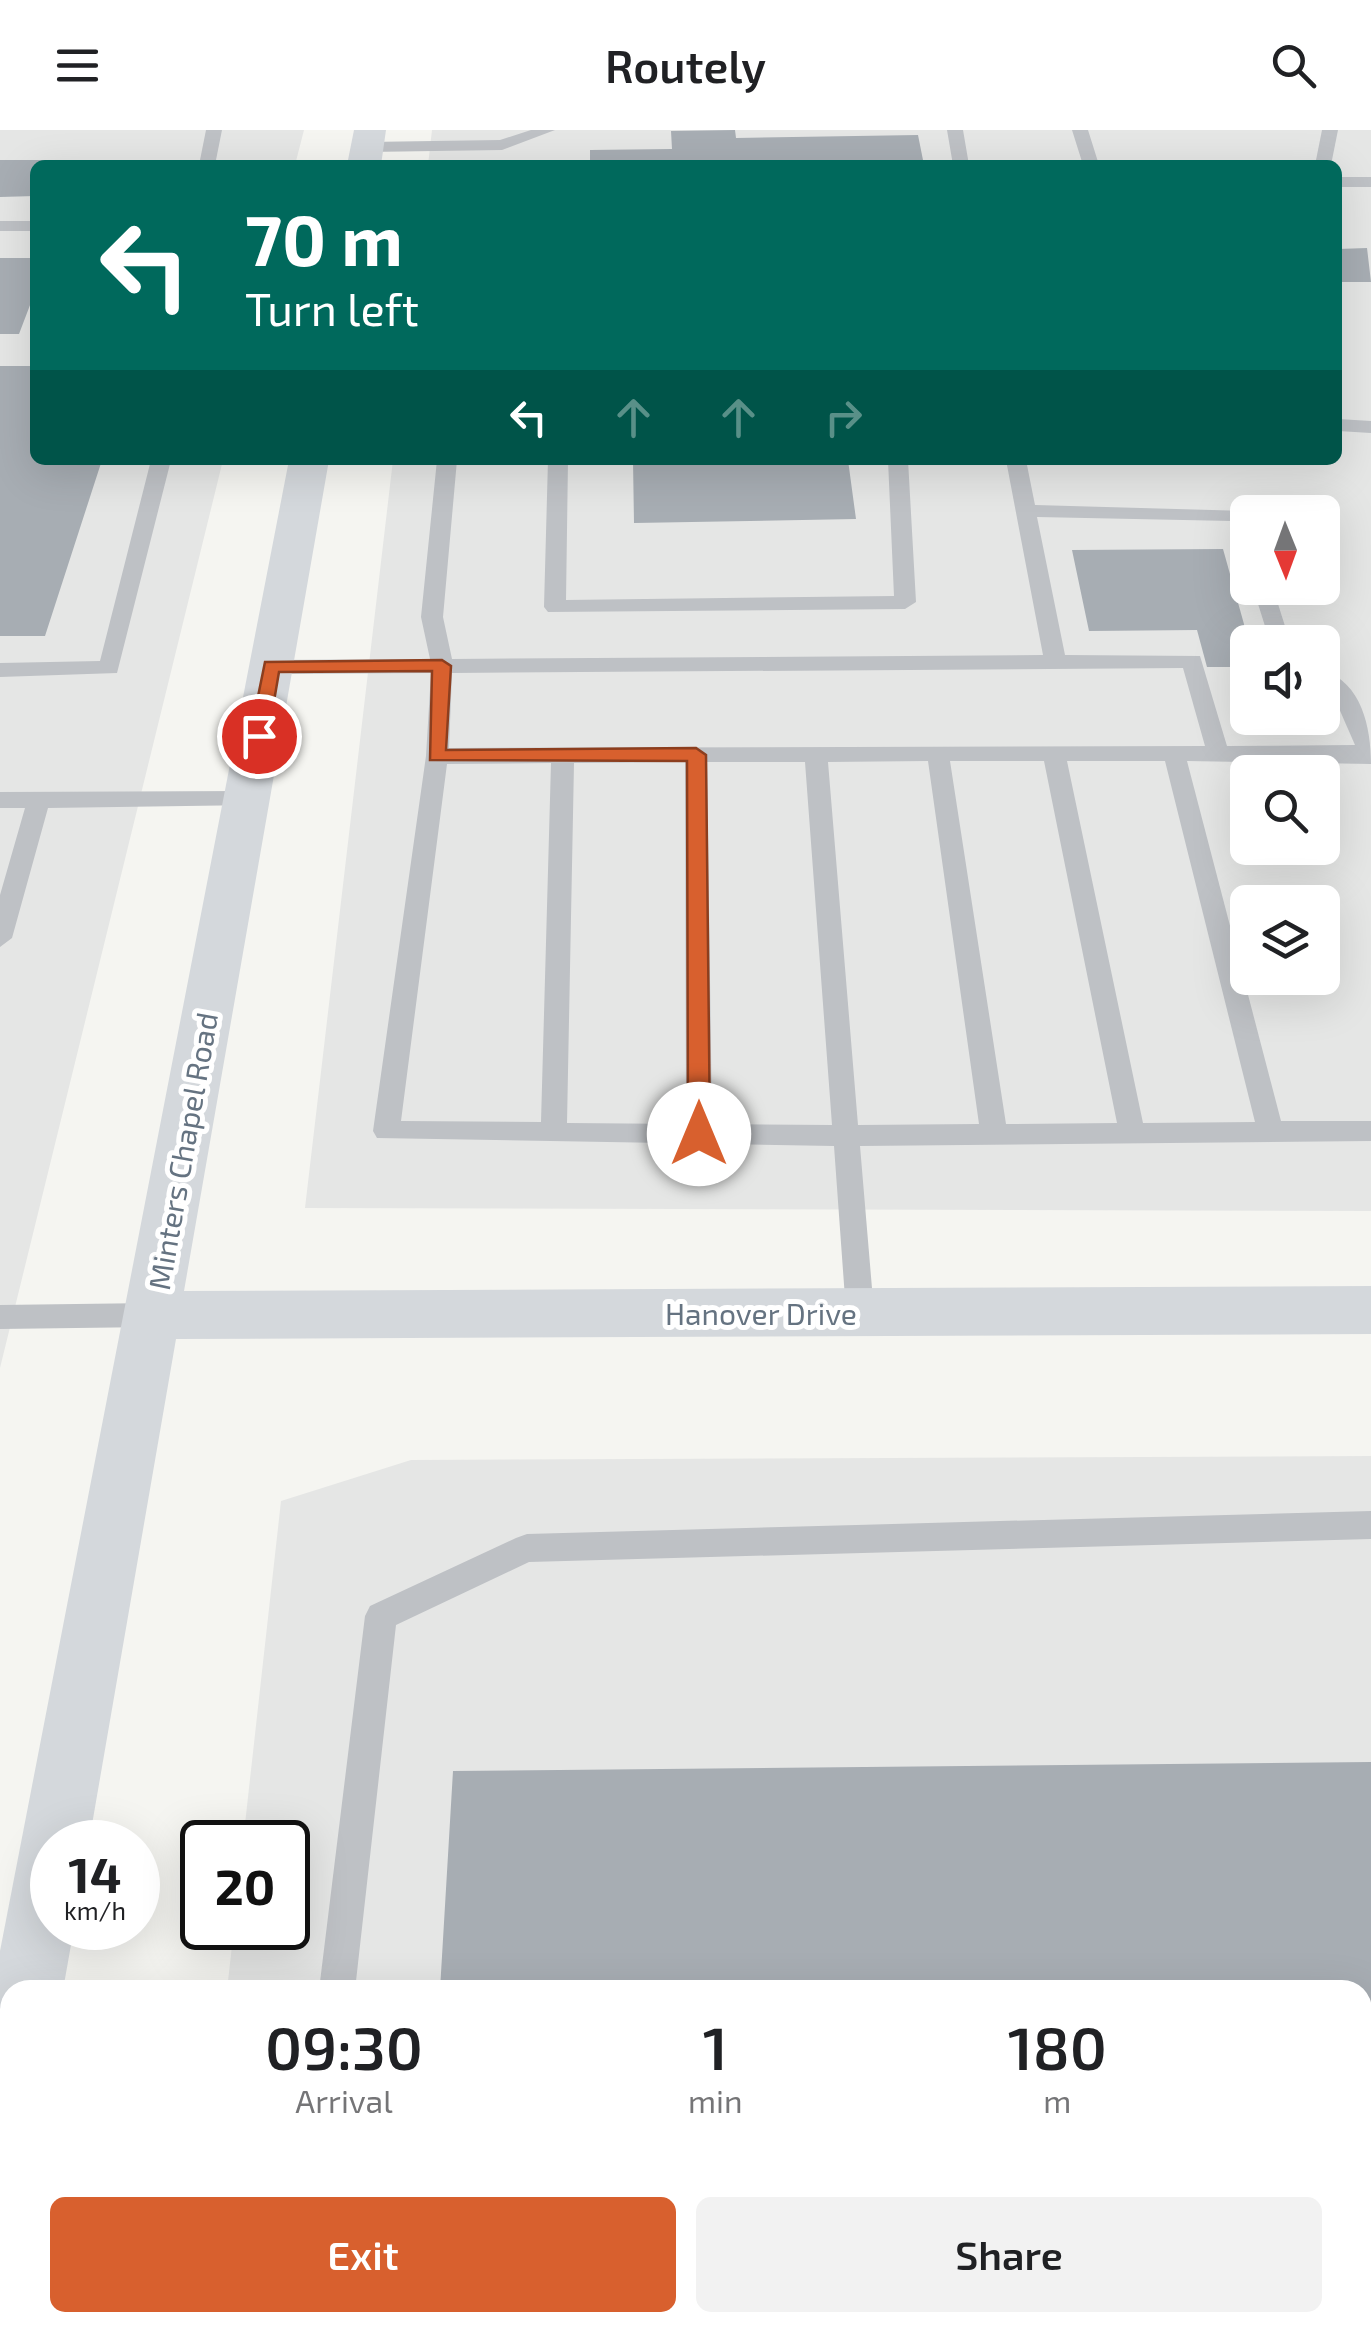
<!DOCTYPE html>
<html lang="en">
<head>
<meta charset="utf-8">
<style>
	body { margin:0; font-family:"Exo 2",sans-serif; background:#f2f2f2; color:#202124; height:100vh; display:flex; flex-direction:column; font-size:38px; white-space:nowrap }
	* { box-sizing:border-box; margin:0 }
	p { font-size:32px; color:#757577 }
	.icon { flex:none; width:55px; height:55px; fill:none; stroke:currentColor; stroke-width:2; stroke-linecap:round; stroke-linejoin:round }
	.map { position:relative; flex:1; overflow:hidden }
	.details { position:absolute; left:0px; top:1850px; width:1372px; height:352px; display:flex; flex-direction:column; background:#fff; border-radius:30px 30px 0 0; box-shadow:0 10px 40px #0002 }
	.details>* { flex:none }
	.top-card { position:absolute; left:30px; top:30px; width:1312px; height:305px; border-radius:15px; box-shadow:0 10px 40px #0002; background:#00695c; color:#fff; overflow:hidden }
	.needle { width:65px; rotate:179deg }
	.buttons { position:absolute; left:1230px; top:365px; display:grid; gap:20px }
	.buttons a { display:grid; place-items:center; width:110px; height:110px; border-radius:15px; background:#fff; box-shadow:0 10px 40px #0002; font-size:50px }
	.speed { position:absolute; left:30px; top:1690px; display:flex; gap:20px; font-size:50px; font-weight:700; text-align:center }
	.speed>* { display:grid; place-content:center; width:130px; height:130px; border-radius:50%; background:#fff; box-shadow:0 10px 40px #0002; line-height:1 }
	.speed small { font-size:25px; font-weight:400 }
	.speed .limit { border:5px solid #111; border-radius:15px; background:#fff; color:#111 }
	.pin { position:absolute; display:grid; place-items:center; width:85px; height:85px; color:#fff; margin:-42px; border:5px solid #fff; border-radius:50%; box-shadow:0 2px 10px #0007 }
	.me { position:absolute; width:110px; margin:-55px; rotate:0deg; stroke-linejoin:round; filter:drop-shadow(0 0 8px #0008) }
	.turn { display:flex; align-items:center; gap:35px; height:210px; padding:0 50px; font-size:45px }
	.turn .icon { width:130px; height:130px; stroke-width:2.5 }
	.turn b { display:block; font-size:70px; line-height:85px }
	.lanes { display:flex; align-items:center; height:95px; padding:0 50px; background:#0003; justify-content:center; gap:50px; direction:ltr }
	.lanes .off { opacity:.35 }
	.eta { display:flex; justify-content:space-evenly; align-items:center; height:170px; text-align:center }
	.eta b { font-size:60px; font-weight:600; line-height:70px }
	.cta { display:flex; gap:20px; margin-top:auto; padding:20px 50px }
	.cta a { flex:1; height:115px; border-radius:15px; background:#d8602e; color:#fff; font-size:40px; font-weight:600; line-height:115px; text-align:center }
	.cta a+a { background:#f2f2f2; color:#202124 }
	header { display:flex; justify-content:space-between; align-items:center; height:130px; padding:0 50px; background:#fff; font-size:45px; font-weight:600 }
	.map>svg:first-child { display:block }
	.built { fill:#e5e6e5; fill-rule:evenodd }
	.building { fill:#a7adb3 }
	.lines { fill:none; stroke-linecap:round; stroke-linejoin:round }
	.lane { fill:#bec1c5; fill-rule:evenodd }
	.secondary { fill:#d4d8dc; fill-rule:evenodd }
	.route { fill:#d8602e; stroke:#8c3e1e; stroke-width:2.5 }
	.labels { text-anchor:middle; dominant-baseline:central; stroke-width:10; stroke-linejoin:round; paint-order:stroke }
	.street-label { font-size:30px; fill:#657381; stroke:#fff }
</style>
</head>
<body>
<header><svg class="icon" aria-label="menu" viewBox="0 0 24 24"><path d="M4 6h16M4 12h16M4 18h16"/></svg>Routely<svg class="icon" aria-label="search" viewBox="0 0 24 24"><circle cx="10" cy="10" r="6"/><path d="M15 15l6 6"/></svg></header>
<div class="map">
<svg width="1371" height="2202" viewBox="0 0 1371 2202">
	<rect width="100%" height="100%" fill="#f5f5f1"/>
	<path class="built" d="M0 0H304L295 35H35V330H223L0 1238Z
		M432 0H1371V1081L305 1078 393 330H1338V35H428ZM1248 382H1322V458H1248ZM1248 512H1322V588H1248ZM1248 642H1322V718H1248ZM1248 772H1322V848H1248Z
		M1371 1326V2202H188L189 2192H1362V1860H227L234 1798H288V1712H243L281 1371 411 1330Z"/>
	<path class="building" d="M735 0 736 8 918 5 924 35H590V20L672 19 671 1Z
		M0 30H52L50 35H35V66L0 67Z
		M1367 118 1371 152H1338V119Z
		M0 128H35V162L19 204H0Z
		M0 236H35V330H102L45 506H0Z
		M633 330H848L856 389 634 393Z
		M1223 419 1249 512 1248 537H1207L1197 500 1089 501 1072 420Z
		M1371 1632V2053H1362V1860H440L453 1641Z"/>
	<g class="lines">
		<path class="lane" d="M206 0H222L215 35H199Z
			M531 0H555L502 20 367 22 359 17 367 12 500 10Z
			M947 0H963L969 35H953Z
			M1072 0H1088L1099 35H1083Z
			M1322 0H1338L1331 35H1315Z
			M1338 47H1371V57H1338Z
			M0 91H35V101H0Z
			M1338 289 1371 291V303L1338 301Z
			M151 330H171L117 543 0 547V533L100 531Z
			M437 330H457L443 487 452 529 1043 525 1006 330H1026L1035 375 1247 381 1248 415 1238 409 1232 391 1037 387 1065 525 1200 526 1227 616 1355 615 1334 567 1322 558V540C1362 552 1371 598 1371 634L1187 631 1281 991H1371V1011L860 1016 874 1182 870 1190 860 1194 850 1190 846 1182 834 1016 377 1008 373 1001 426 626 431 543 272 544 261 537 272 530 430 529 421 487ZM1183 538 1205 616 449 618 452 543ZM928 631 979 994 858 995 828 632ZM950 631H1044L1117 993 1006 994ZM1067 631H1165L1255 992 1143 993ZM685 632 686 994 567 993 574 633ZM707 632H805L832 995 712 994ZM551 633 541 992 401 991 447 634Z
			M548 330H568L566 470 894 466 888 330H908L916 472 905 479 548 482 544 477Z
			M1253 458H1273L1290 512H1270Z
			M247 661 255 663 259 669 255 675 48 678 12 808 0 817V765L25 678H0V662Z
			M152 1173 162 1177 166 1185 162 1193 152 1197 0 1199V1175Z
			M1371 1381V1409L529 1432 396 1495 355 1860H319L365 1486 370 1476 516 1408 527 1404Z
			M329 2192H374L378 2202H333Z"/>
		<path class="secondary" d="M354 0H386L381 35H347Z
			M289 330H329L184 1161 1371 1156V1204L176 1209 89 1712H52V1798H74L63 1860H10V1888L0 1878V1821Z
			M10 1919V2043L0 2047V1923Z"/>
	</g>
	<path class="route" d="M442 530 451 536 446 620 696 618 706 625 710 1004 707 1010 699 1012 688 1004 687 631 430 630 432 541 279 542 268 606 259 612 250 606 265 532Z"/>
	<g class="labels">
		<g class="street-label">
			<text transform="translate(182 1021) rotate(-80)">Minters Chapel Road</text>
			<text x="761" y="1183">Hanover Drive</text>
		</g>
	</g>
</svg>
<div class="buttons">
<a><svg class="needle" viewBox="-14 -14 28 28"><path d="M0-13l5 13h-10z" fill="#e53935"/><path d="M0 13l5-13h-10z" fill="#757577"/></svg></a>
<a><svg class="icon" aria-label="sound" viewBox="0 0 24 24"><path d="M4 9h4l5-4v14l-5-4H4zM17 9q2 3 0 6"/></svg></a>
<a><svg class="icon" aria-label="search" viewBox="0 0 24 24"><circle cx="10" cy="10" r="6"/><path d="M15 15l6 6"/></svg></a>
<a><svg class="icon" aria-label="layers" viewBox="0 0 24 24"><path d="M12 4l9 5-9 5-9-5zM3 14l9 5 9-5"/></svg></a>
</div>
<div class="speed"><div>14<small>km/h</small></div><div class="limit">20</div></div>
<div class="pin" style="left:259px;top:606px;background:#d93025"><svg class="icon" aria-label="arrive" viewBox="0 0 24 24"><path d="M6 21V4h12l-3 4 3 4H6"/></svg></div>
<svg class="me" style="left:699px;top:1004px" viewBox="-20 -20 40 40"><circle r="19" fill="#fff"/><path d="M0-13L10 11 0 6-10 11z" fill="#d8602e"/></svg>
<div class="top-card">
<div class="turn"><svg class="icon" aria-label="left" viewBox="0 0 24 24"><path d="M17 20v-9H6M10 6l-5 5 5 5"/></svg><div><b>70 m</b>Turn left</div></div>
<div class="lanes"><svg class="icon" aria-label="left" viewBox="0 0 24 24"><path d="M17 20v-9H6M10 6l-5 5 5 5"/></svg><svg class="icon off" aria-label="ahead" viewBox="0 0 24 24"><path d="M12 20V5M6 11l6-6 6 6"/></svg><svg class="icon off" aria-label="ahead" viewBox="0 0 24 24"><path d="M12 20V5M6 11l6-6 6 6"/></svg><svg class="icon off" aria-label="right" viewBox="0 0 24 24"><path d="M7 20v-9h11M14 6l5 5-5 5"/></svg></div>
</div>
<section class="details">
<div class="eta">
<div><b>09:30</b><p>Arrival</p></div>
<div><b>1</b><p>min</p></div>
<div><b>180</b><p>m</p></div>
</div>
<div class="cta"><a>Exit</a><a>Share</a></div>
</section>
</div>
</body>
</html>
